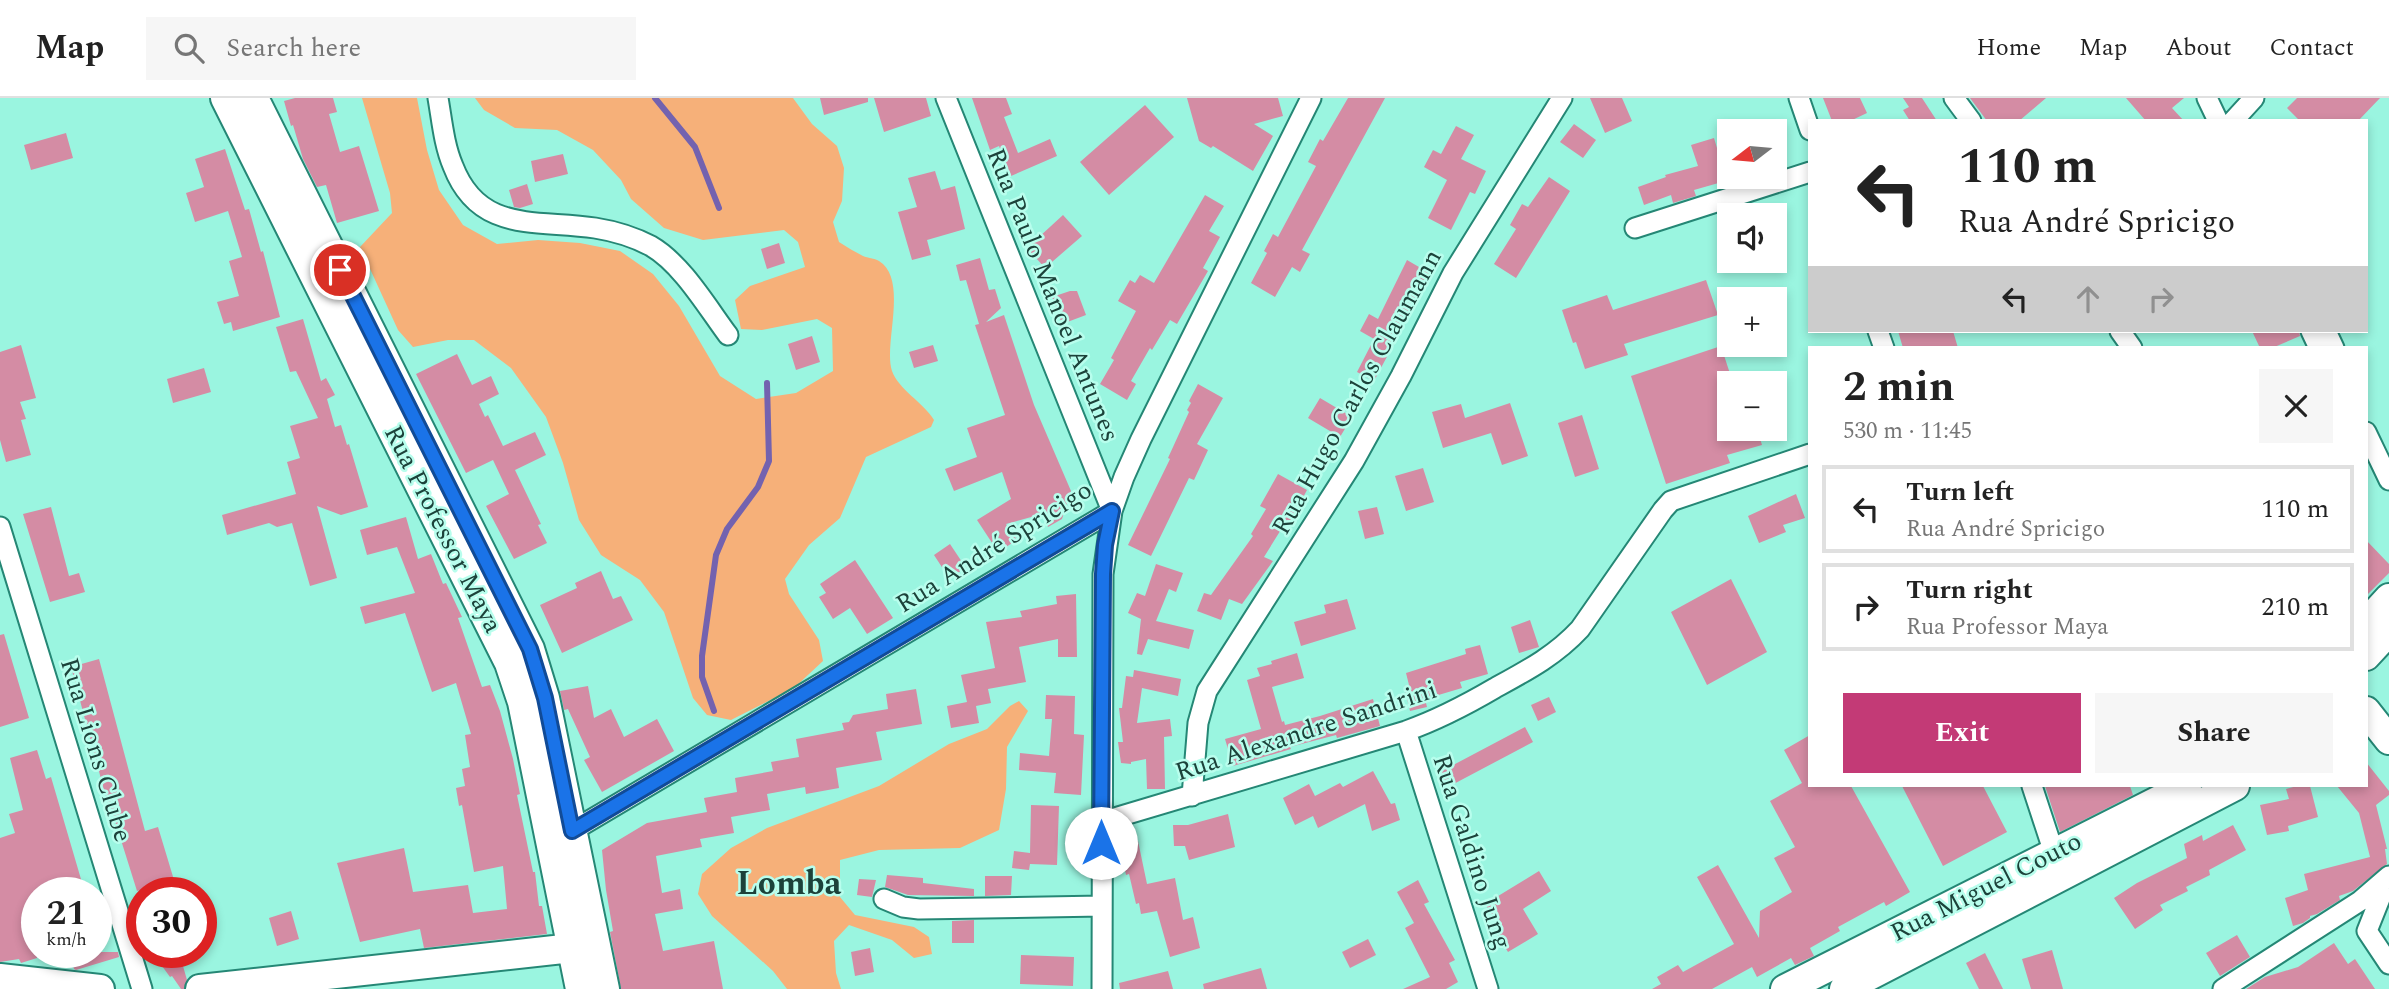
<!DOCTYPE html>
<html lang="en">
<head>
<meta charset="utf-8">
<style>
	body { margin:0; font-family:Spectral,serif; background:#f6f6f6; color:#222; height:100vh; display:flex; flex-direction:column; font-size:26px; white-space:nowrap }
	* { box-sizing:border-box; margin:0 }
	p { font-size:23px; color:#767676 }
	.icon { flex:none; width:38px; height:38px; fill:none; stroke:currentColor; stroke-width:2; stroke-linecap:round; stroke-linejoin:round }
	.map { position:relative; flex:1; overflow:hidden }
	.panel { position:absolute; left:1808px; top:248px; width:560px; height:441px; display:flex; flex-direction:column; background:#fff; border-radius:0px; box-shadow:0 4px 10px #0003 }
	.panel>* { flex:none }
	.banner { position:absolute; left:1808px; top:21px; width:560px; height:214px; border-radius:0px; box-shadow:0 4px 10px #0003; background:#fff; color:#222; overflow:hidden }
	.needle { width:46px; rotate:254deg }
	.fabs { position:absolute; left:1717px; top:21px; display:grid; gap:14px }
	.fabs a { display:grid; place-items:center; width:70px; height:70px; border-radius:0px; background:#fff; box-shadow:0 4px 10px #0003; font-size:35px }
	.speed { position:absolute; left:21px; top:779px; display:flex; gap:14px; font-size:35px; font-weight:700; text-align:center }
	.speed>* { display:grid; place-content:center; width:91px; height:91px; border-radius:50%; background:#fff; box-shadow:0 4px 10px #0003; line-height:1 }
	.speed small { font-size:18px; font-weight:400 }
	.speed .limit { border:10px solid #d22; background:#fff; color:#111 }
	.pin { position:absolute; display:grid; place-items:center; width:60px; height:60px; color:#fff; margin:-30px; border:4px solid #fff; border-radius:50%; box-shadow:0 2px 7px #0007 }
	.me { position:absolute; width:77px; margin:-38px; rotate:0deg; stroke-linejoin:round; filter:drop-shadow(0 0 5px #0008) }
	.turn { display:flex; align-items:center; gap:24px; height:147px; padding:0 35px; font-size:32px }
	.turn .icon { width:91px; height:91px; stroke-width:2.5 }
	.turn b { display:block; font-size:49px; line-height:60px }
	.lanes { display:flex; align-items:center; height:66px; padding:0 35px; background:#0003; justify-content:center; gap:35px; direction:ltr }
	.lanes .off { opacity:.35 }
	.round { display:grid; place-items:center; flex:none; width:74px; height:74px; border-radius:0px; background:#f6f6f6 }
	.head { display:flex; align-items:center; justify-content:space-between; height:119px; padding:0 35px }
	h1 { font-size:42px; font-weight:700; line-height:52px }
	.cta { display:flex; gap:14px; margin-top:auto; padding:14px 35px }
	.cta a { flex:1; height:80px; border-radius:0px; background:#c33a76; color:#fff; font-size:28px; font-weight:700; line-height:80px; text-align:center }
	.cta a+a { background:#f6f6f6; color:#222 }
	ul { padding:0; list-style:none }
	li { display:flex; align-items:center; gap:21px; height:88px; margin:0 14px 10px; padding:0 21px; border:4px solid #e0e0e0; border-radius:0px }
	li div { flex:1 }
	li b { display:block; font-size:26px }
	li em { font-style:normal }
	header { display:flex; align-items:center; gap:42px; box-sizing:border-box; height:98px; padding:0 35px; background:#fff; border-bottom:2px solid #e0e0e0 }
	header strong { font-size:33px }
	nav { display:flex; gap:38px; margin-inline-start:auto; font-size:24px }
	.search { width:490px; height:63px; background:#f6f6f6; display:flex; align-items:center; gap:18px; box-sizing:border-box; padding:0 24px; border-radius:0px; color:#767676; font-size:26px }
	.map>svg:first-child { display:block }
	.green { fill:#f6b079 }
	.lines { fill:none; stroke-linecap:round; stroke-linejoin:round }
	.stream { stroke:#7362af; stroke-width:6 }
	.building { fill:#d48ca4 }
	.street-casing { stroke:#258775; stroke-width:23 }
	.secondary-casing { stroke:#258775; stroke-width:32 }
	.street { stroke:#fff; stroke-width:19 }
	.secondary { stroke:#fff; stroke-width:28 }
	.route-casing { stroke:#114b97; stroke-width:18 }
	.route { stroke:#1a73e8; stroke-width:12 }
	.labels { text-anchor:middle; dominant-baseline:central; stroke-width:5; stroke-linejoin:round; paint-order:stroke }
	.street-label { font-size:26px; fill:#1c423a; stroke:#b8feed }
	.district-label { font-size:33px; font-weight:bold; fill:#1c423a; stroke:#b8feed }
</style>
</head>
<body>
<header>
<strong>Map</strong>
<div class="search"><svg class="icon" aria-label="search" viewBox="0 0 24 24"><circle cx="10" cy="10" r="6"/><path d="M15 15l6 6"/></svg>Search here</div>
<nav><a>Home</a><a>Map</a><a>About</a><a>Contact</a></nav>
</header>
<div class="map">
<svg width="2389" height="891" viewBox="0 0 2389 891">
	<rect width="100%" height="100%" fill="#9af5e0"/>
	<path class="green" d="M362 0H417L427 52 439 92 463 127 497 146 538 142 580 145 620 153 653 176 679 208 720 278 756 301 796 295 833 273 832 230 817 221 762 232 741 231 735 202 750 188 805 169 798 144 784 132 703 142 664 130 631 101 621 82 593 52 557 32 515 30 484 12 475 0H793L812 26 837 48 844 70 842 103 833 124 839 144C847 149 855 154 863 158 868 160 874 160 879 163 909 182 883 246 892 273 898 291 924 305 934 322L931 329 866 359 840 420 809 447 785 481 789 496 819 542 823 563 794 590 731 622 707 617 693 600 664 514 640 482 601 457 579 422 563 365 546 319 511 270 474 242H448L413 249 398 232 360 149 392 115 390 95Z
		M1019 603 1028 613 1007 649 1006 691 999 732 960 750 879 752 840 762V799L855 817 914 829 929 839 932 856 914 860 892 842 849 827 834 843 836 875 841 891H787L773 873 712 818 698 796 702 776 731 750 767 730 879 688 949 646 987 631 1010 608Z"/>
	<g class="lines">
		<path class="stream" d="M655 0 695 49 719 110
			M714 613 702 579V558L716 457 727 431 758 389 769 363 767 285"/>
	</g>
	<path class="building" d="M295 0H333L337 14 329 16 340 54 359 48 379 113 337 125 326 87 317 89 303 61 293 27 291 28 284 3Z
		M820 0H868V4L824 17Z
		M874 0H926L931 18 884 34Z
		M972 0H1006L1012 16 1004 19 1018 55 1050 41 1057 58 1011 78 999 48 990 52Z
		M1187 0H1278L1283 18 1254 26 1273 38 1253 73 1213 48 1211 50 1199 43Z
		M1348 0H1385L1302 152 1310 156 1300 174 1292 169 1275 199 1251 185 1267 155 1264 153 1273 136 1278 139 1316 68 1308 64 1320 41 1323 43Z
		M1590 0H1622L1632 23 1605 35Z
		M1823 0H1860L1867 15 1850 23H1832Z
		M1903 0H1922L1937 23H1910L1903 12 1909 9Z
		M1970 0H2046L2019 23H1987Z
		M2126 0H2184L2172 10 2184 23H2146Z
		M2297 0H2380L2358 23H2300L2287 10Z
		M1145 7 1174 39 1109 97 1080 64Z
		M1574 26 1596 42 1583 60 1560 44Z
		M1456 28 1474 37 1461 61 1486 73 1475 96 1470 94 1451 132 1428 120 1447 82 1424 69 1433 52 1441 56Z
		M66 35 73 60 31 72 24 47Z
		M1714 40 1717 50 1729 45V82L1694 92 1696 98 1673 105 1671 97 1644 107 1638 89 1666 79 1665 77 1698 68 1691 47Z
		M225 51 245 112 249 111 261 154 263 153 280 219 233 233 231 224 224 226 217 204 239 198 229 163 242 159 228 113 195 124 186 95 204 89 195 61Z
		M563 56 568 76 535 84 531 63Z
		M935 73 941 92 955 88 965 131 927 142 931 157 912 162 898 114 917 109 908 80Z
		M1549 79 1570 93 1516 180 1494 166 1516 131 1510 127 1522 106 1528 109Z
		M527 86 533 106 520 110 514 109 509 92Z
		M1205 97 1224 108 1209 133 1220 139 1203 170 1208 173 1177 226 1170 222 1152 252 1150 250 1131 283 1136 286 1127 302 1100 286 1114 262 1111 260 1136 213 1118 203 1130 182 1135 185 1140 177 1154 185Z
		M1063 117 1082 138 1045 170 1027 150Z
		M779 145 785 165 767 171 761 151Z
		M980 160 989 192 995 191 1001 210 986 224 1004 217 1034 307 1071 393 1062 421 1048 429 1042 416 1006 426 1017 442 998 454 977 422 1011 401 1002 374 954 393 945 371 977 359 967 330 1005 317 975 227 979 226 966 182 960 183 956 167Z
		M1407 162 1431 176 1374 283 1357 274 1374 241 1360 233 1369 216 1378 221Z
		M1706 182 1718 217 1624 246 1628 257 1585 271 1576 244 1573 245 1562 212 1607 197 1613 212Z
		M1070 193H1077L1086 217 1062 226 1052 199Z
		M303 221 321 283 326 280 335 297 327 301 335 329 341 327 347 347 349 346 368 409 341 417 317 408 337 480 310 488 292 425 277 429 269 425 227 437 222 417 296 396 287 364 300 360 290 328 318 320 296 273 290 274 276 229Z
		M1898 233H1953L1958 250H1903Z
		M2252 233H2299L2300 238 2272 250H2260Z
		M812 238 820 264 796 272 788 246Z
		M21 247 36 300 20 304 26 321 21 322 31 357 6 364 0 342V254Z
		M933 247 938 263 914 270 909 254Z
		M1721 248 1733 285H1729V331H1757L1762 347 1727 357 1730 365 1666 386 1631 278Z
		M457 256 472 287 491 278 499 296 479 306 485 319 488 317 503 348 535 334 546 357 515 372 541 426 538 427 547 445 514 461 486 408 509 396 493 362 466 375 416 276Z
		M204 270 211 294 173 305 167 281Z
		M1198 286 1223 300 1197 346 1208 352 1194 382 1189 380 1151 458 1128 447 1170 361 1168 360 1189 314 1187 312 1191 305 1189 303Z
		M1320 300 1352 319 1340 339 1308 320Z
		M1510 305 1528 358 1502 367 1491 335 1443 350 1432 314 1461 306 1465 320Z
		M1582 317 1599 371 1575 379 1558 325Z
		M1423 370 1434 404 1406 413 1395 378Z
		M1278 376 1307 392 1290 424 1287 422 1264 459 1273 463 1242 506 1229 501 1221 522 1197 513 1204 495 1211 497 1253 438 1251 436 1266 411 1260 408Z
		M1796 396 1805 420 1783 427 1786 434 1759 445 1748 418Z
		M51 409 69 478 79 475 85 494 50 504 23 416Z
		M1377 409 1384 436 1365 441 1358 413Z
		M406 419 418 461 431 456 443 486 446 485 462 519 458 520 482 589 490 587 500 613 513 661 520 696 517 697 533 774H535L539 808H542L547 836 424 850 420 831 360 844 337 765 404 750 413 794 468 787 473 815 507 811 503 768 474 774 462 707 459 708 456 690 465 688 462 671 470 669 465 637 471 636 456 585 432 594 405 515 365 526 360 509 415 495 397 449 367 457 360 432Z
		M2366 442 2389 466V475L2366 498Z
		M950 446 966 470 949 480 934 457Z
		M855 462 893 520 867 536 850 510 833 521 819 499 826 495 820 486Z
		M1156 466 1183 475 1176 494 1169 491 1156 523 1194 532 1189 551 1148 541 1142 557 1137 556 1141 521 1128 515 1137 495 1145 498Z
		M601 473 613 501 621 498 633 522 562 555 540 507 577 490 575 485Z
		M1731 481 1767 554 1707 587 1671 514Z
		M1076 496 1077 559H1058V541L1019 549 1026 584 988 591 991 605 976 608 979 625 951 630 947 608 967 604 961 577 995 570 986 524 1022 519 1020 513 1057 506 1056 498Z
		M1347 501 1356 531 1301 548 1294 524 1326 515 1324 507Z
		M1530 522 1539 549 1519 555 1511 529Z
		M4 536 29 620 0 629V537Z
		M1480 547 1488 576 1460 584 1462 590 1425 601 1427 609 1410 613 1404 588 1409 587 1406 575 1466 556 1465 551Z
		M1297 555 1304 580 1272 589 1282 624 1284 623 1285 627 1320 618 1373 601 1380 628 1337 640 1336 637 1290 649 1291 651 1233 668 1225 641 1261 631 1247 582 1260 578 1257 570 1272 566 1271 563Z
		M99 561 145 733 158 729 174 782 137 793 110 707H108L71 569Z
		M1134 572 1181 581 1178 598 1142 590 1137 625 1170 621 1172 638 1164 639 1165 691H1147L1146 661 1131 664V666L1121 665 1118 644H1123L1119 610H1122L1126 578 1133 579Z
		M588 588 594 620 611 611 624 639 657 621 674 653 602 694 584 662 590 659 568 611 564 612 560 593Z
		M916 591 922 626 876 634 882 662 836 670 839 690 806 696 805 689 767 696 770 712 731 719 734 735 700 741 702 749 656 758 662 795 680 791 683 811 655 816 663 853 714 843 723 891H621L610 834 613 833 606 792 602 752 647 725 707 714 704 700 737 694 735 680 773 673 771 664 799 659 796 641 844 632 842 625 849 624 853 617 888 611 886 596Z
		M1046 597 1075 598 1074 636 1084 637 1081 697 1054 695 1056 675 1019 672 1020 655 1049 658 1052 621H1045Z
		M1549 599 1556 614 1538 623 1531 607Z
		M1525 629 1533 644 1448 689 1440 674Z
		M1810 637V688H1851L1910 794 1886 808 1884 804 1838 829 1840 833 1810 850 1814 858 1795 867 1791 860 1757 879 1752 869 1712 891H1652L1661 886 1657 879 1678 867 1683 874 1734 846 1697 779 1718 767 1759 840 1760 813 1792 794 1774 760 1795 749 1770 703 1802 685 1784 652Z
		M37 652 46 681 51 679 83 788 60 794H37V860L21 865 19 861 0 864V740L15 735 9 716 23 712 10 660Z
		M2366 664 2389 693V697L2376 707 2387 751H2385L2387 766 2353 793 2339 798 2340 802 2317 816 2310 818V820L2303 825 2293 828 2285 800 2308 792 2304 776 2370 759 2359 715 2337 688H2366Z
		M1373 673 1391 706 1395 705 1400 722 1372 733 1365 706 1318 730 1313 718 1295 727 1283 700 1309 686 1315 698 1340 685 1343 689Z
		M1902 688H1983L2007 734 1943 768Z
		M2045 688H2130L2133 697 2060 734Z
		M2297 688H2310L2318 719 2288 728 2289 733 2267 737 2260 707 2289 701 2286 691Z
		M1031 707 1059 708 1057 767 1030 766 1029 772 1012 770 1014 753 1030 755Z
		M1228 716 1235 749 1189 762 1185 748H1174L1173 727H1188Z
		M2233 727 2246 752 2209 772 2210 777 2186 789 2188 793 2160 807 2163 812 2135 831 2114 800 2137 785 2187 760 2184 746 2202 737 2203 743Z
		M1138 743 1147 786 1175 780 1183 822 1193 819 1200 850 1170 859 1157 813 1141 816 1139 805 1136 806 1129 776 1126 777 1120 747Z
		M1539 773 1551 793 1523 811 1538 836 1508 854 1497 836 1502 833 1485 806Z
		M887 777 923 780V785L974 791V798L908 797 885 789Z
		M985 778H1012L1011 797 985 798Z
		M859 781 876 782 872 799 857 797Z
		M1418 782 1429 804 1424 806 1455 862 1449 865 1458 884 1446 891H1403L1430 879 1405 830 1414 825 1397 794Z
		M291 813 299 841 277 848 269 820Z
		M974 822V845H952V823Z
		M2237 837 2250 859 2220 878 2206 855Z
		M1368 841 1376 857 1350 870 1342 854Z
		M2334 845 2348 866 2355 861 2375 891H2246L2265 879 2298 869Z
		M870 850 874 874 855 878 851 854Z
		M2052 852 2063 891H2031L2022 861Z
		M69 854H118L119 859 76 872 74 871Z
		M152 854H179L187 882 184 891H181L172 878 170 879Z
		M1985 855 2003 891H1979L1966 865Z
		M1021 857 1074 859 1073 888 1020 886Z
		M1261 870 1267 891H1204L1203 886Z
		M1168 873 1173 891H1120L1119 885Z"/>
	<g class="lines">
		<defs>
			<path id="street" d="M438 0C442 23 444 47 453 68 479 136 537 121 595 130 614 133 634 139 651 148 682 166 707 209 728 237
				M946 0 1112 413 1103 476 1102 891
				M1799 0 1810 32
				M1954 0 1971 23
				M2207 0 2218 23
				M2233 23 2254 0
				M1635 130 1810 74
				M1878 233 1884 250
				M2120 233 2132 250
				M2311 233 2319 250
				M2326 233 2334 250
				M2366 334 2389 382
				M0 429 142 891
				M1406 633 1488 891
				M2032 688 2054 755
				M1192 698 1198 625 1207 593 1354 363 1401 278 1453 175 1562 0
				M1101 724 1406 633C1437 622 1466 607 1495 590 1526 573 1555 558 1580 531L1663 412 1671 403 1810 356
				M562 739 1112 413 1124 379 1141 341 1311 0
				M2387 783 2367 833 2389 866
				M884 801 903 809 919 811 1102 808
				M2223 891 2360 803 2389 778"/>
			<path id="secondary" d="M225 0 509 565 522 604 580 891
				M254 0 530 551 545 600 605 891
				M2366 525 2389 500
				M2366 558 2389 533
				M2366 613 2389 642
				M0 880 100 891
				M200 891 590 848
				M1785 891 2187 688
				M1844 891 2235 688"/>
		</defs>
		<use href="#street" class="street-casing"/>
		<use href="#secondary" class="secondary-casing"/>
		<use href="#street" class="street"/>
		<use href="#secondary" class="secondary"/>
	</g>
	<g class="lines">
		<defs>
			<path id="route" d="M340 172 530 551 545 600 572 733 1112 413 1105 447 1103 476 1101 745"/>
		</defs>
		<use href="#route" class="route-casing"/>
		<use href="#route" class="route"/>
	</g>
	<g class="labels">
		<g class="street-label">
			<text transform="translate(1053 197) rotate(68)">Rua Paulo Manoel Antunes</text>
			<text transform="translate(1357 294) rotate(-61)">Rua Hugo Carlos Claumann</text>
			<text transform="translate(443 431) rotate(63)">Rua Professor Maya</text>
			<text transform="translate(994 449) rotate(-32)">Rua André Spricigo</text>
			<text transform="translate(1306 633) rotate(-18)">Rua Alexandre Sandrini</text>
			<text transform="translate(96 652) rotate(73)">Rua Lions Clube</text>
			<text transform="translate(1472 754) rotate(72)">Rua Galdino Jung</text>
			<text transform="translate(1986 789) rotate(-27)">Rua Miguel Couto</text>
		</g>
		<g class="district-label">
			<text x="789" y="786">Lomba</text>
		</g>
	</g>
</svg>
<div class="fabs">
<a><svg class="needle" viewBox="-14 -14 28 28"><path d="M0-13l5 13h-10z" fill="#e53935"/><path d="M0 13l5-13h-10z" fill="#767676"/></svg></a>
<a><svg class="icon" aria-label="sound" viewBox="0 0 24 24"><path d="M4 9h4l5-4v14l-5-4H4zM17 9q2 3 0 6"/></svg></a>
<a>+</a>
<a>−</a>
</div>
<div class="speed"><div>21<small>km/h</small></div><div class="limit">30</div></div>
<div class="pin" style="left:340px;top:172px;background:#d93025"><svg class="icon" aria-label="arrive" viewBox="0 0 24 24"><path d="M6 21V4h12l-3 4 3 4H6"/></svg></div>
<svg class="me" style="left:1101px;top:745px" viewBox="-20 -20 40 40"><circle r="19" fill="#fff"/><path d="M0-13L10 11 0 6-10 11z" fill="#1a73e8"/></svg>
<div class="banner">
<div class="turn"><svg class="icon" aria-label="left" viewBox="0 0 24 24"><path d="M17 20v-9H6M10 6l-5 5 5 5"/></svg><div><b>110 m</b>Rua André Spricigo</div></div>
<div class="lanes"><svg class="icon" aria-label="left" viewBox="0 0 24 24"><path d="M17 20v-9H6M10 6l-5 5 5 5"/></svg><svg class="icon off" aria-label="ahead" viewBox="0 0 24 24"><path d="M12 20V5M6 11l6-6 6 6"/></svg><svg class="icon off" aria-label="right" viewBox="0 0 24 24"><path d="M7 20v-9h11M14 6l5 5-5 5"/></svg></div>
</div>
<section class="panel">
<div class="head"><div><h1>2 min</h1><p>530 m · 11:45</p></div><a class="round"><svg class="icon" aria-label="close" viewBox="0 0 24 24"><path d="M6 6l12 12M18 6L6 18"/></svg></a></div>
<ul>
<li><svg class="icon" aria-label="left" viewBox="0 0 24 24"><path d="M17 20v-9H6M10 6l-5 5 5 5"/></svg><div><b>Turn left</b><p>Rua André Spricigo</p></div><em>110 m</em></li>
<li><svg class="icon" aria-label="right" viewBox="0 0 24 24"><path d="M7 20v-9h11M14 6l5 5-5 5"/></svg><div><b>Turn right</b><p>Rua Professor Maya</p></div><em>210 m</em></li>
</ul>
<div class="cta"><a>Exit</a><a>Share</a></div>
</section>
</div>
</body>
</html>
